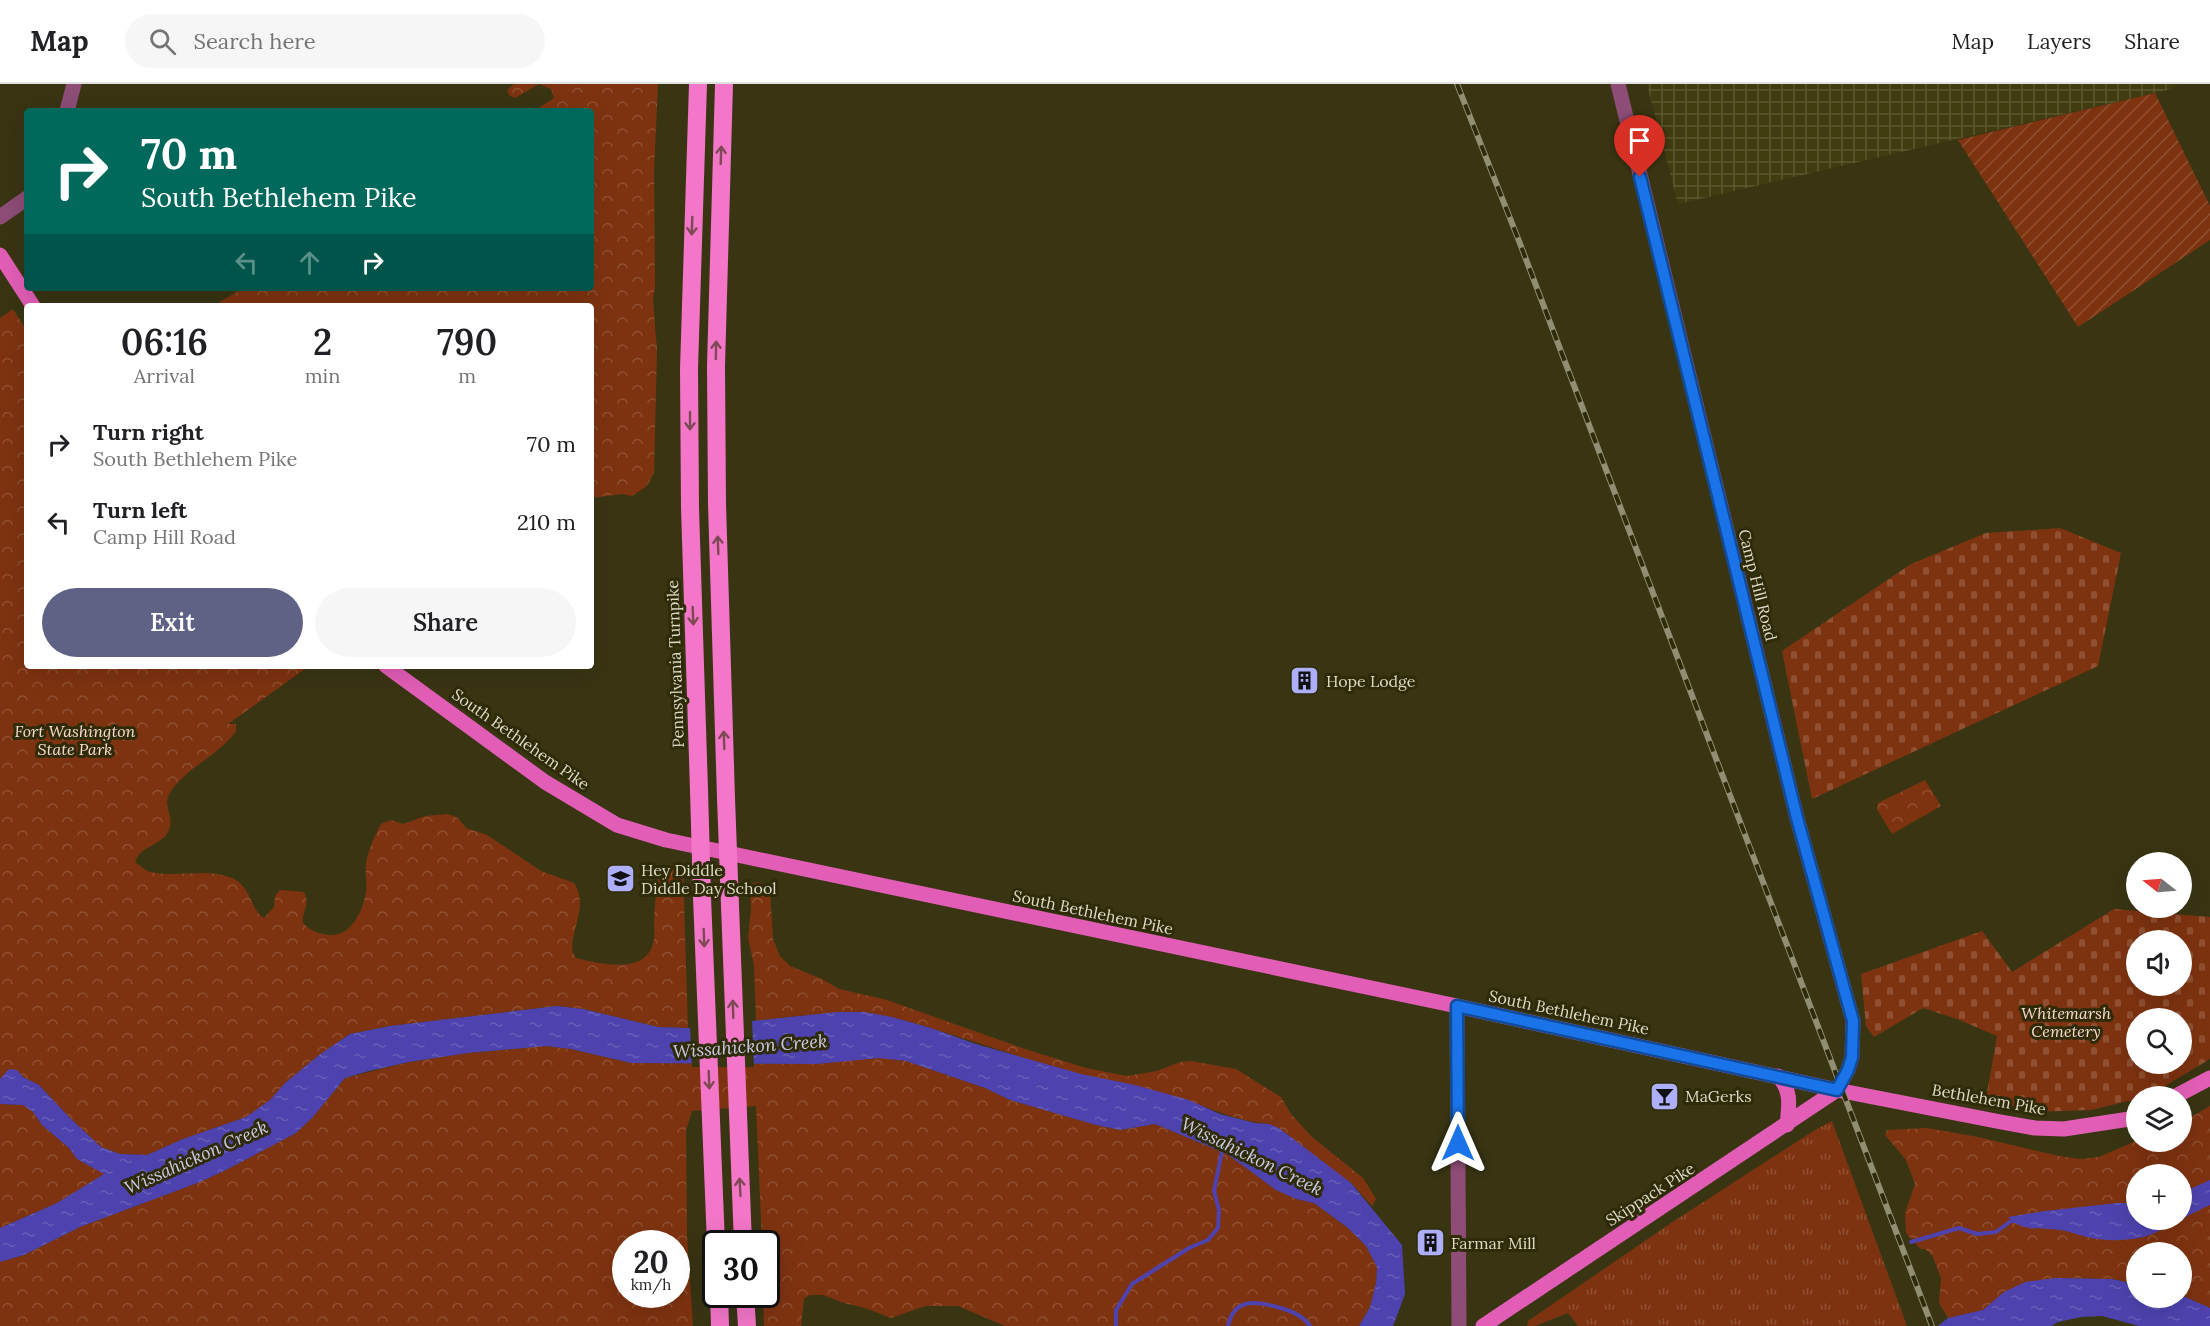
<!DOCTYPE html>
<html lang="en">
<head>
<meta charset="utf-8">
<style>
	body { margin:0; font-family:Lora,serif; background:#f6f6f6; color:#202124; height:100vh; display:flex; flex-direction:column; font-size:22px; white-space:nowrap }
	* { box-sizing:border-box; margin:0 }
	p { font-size:20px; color:#757577 }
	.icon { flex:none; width:33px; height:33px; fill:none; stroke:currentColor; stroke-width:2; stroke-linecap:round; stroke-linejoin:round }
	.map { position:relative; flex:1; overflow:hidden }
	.drawer { position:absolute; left:24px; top:219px; width:570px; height:366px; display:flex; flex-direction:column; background:#fff; border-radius:6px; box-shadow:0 6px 24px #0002 }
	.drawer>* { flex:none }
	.banner { position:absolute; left:24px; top:24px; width:570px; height:183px; border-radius:6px; box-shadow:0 6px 24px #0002; background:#00695c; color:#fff; overflow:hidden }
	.needle { width:39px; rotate:287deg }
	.tools { position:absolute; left:2126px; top:768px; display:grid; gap:12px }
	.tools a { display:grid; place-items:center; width:66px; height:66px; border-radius:50%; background:#fff; box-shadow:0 6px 24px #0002; font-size:30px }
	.speed { position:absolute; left:612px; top:1146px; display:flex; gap:12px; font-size:30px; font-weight:700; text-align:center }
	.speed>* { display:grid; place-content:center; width:78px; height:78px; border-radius:50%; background:#fff; box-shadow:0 6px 24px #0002; line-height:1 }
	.speed small { font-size:15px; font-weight:400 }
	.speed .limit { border:3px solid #111; border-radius:9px; background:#fff; color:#111 }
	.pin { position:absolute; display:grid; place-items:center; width:51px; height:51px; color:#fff; margin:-62px -26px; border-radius:50% 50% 50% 0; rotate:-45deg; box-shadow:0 0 6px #0007 }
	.pin .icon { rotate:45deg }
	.me { position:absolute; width:66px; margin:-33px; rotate:0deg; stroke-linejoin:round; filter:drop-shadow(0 0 4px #0008) }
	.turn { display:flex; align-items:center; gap:21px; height:126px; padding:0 18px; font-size:27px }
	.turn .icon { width:78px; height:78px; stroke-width:2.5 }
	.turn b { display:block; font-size:42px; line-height:51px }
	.lanes { display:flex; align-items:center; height:57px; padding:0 18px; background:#0003; justify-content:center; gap:30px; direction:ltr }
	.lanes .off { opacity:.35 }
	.eta { display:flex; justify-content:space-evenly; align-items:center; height:102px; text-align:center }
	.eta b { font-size:36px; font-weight:600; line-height:42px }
	.primary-button { display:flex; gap:12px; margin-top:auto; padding:12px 18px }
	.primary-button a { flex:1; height:69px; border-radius:36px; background:#5f6185; color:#fff; font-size:24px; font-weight:600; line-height:69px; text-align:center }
	.primary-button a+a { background:#f6f6f6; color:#202124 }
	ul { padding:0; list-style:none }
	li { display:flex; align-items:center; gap:18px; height:78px; padding:0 18px }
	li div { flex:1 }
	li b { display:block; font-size:22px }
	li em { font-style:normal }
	header { display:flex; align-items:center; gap:36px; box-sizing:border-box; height:84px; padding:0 30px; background:#fff; border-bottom:2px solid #e0e0e0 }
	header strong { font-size:28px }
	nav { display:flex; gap:33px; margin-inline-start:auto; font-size:21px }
	.search { width:420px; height:54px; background:#f6f6f6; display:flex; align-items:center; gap:15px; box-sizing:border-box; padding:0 21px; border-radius:33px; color:#757577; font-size:22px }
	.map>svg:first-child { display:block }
	.industrial { fill:url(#industrial-grid) }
	.grass { fill:url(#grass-tufts) }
	.forest { fill:url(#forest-crowns); fill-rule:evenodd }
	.cemetery { fill:url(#cemetery-stones); fill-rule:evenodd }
	.garden { fill:url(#garden-furrows) }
	.water { fill:url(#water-ripples) }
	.pier { fill:#393513 }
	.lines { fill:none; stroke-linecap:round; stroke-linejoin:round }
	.stream { stroke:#4e43ae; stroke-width:4 }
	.minor { stroke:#8d4d76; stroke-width:15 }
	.major { stroke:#e25eb6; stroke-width:15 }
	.highway { stroke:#f376c8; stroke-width:18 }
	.rail-casing { stroke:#918e74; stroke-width:6 }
	.rail { stroke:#2f2b08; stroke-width:4; stroke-dasharray:11; stroke-linecap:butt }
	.highway-bridge { stroke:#f376c8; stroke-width:18 }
	.oneway { stroke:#7d4955 }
	.route-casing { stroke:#114b97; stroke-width:15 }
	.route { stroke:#1a73e8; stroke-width:10 }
	.labels { text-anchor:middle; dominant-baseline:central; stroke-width:6; stroke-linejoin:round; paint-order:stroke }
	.street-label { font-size:16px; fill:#dddbc8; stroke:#2f2b08 }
	.poi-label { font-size:16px; fill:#dddbc8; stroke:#2f2b08; text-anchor:start }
	.park-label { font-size:16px; font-style:italic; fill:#fadbcf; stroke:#2f2b08 }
	.water-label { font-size:18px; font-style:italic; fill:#c9cbe7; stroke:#2f2b08 }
</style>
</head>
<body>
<header>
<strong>Map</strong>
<div class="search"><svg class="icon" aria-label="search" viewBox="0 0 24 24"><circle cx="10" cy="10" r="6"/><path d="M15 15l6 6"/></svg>Search here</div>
<nav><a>Map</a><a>Layers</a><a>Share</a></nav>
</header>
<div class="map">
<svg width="2210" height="1242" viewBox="0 0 2210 1242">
	<defs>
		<pattern id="industrial-grid" width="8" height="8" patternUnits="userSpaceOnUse" patternTransform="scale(1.5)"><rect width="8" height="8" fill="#413c10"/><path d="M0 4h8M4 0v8" fill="none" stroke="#5c5831"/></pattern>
		<pattern id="grass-tufts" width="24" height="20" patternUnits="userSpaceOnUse" patternTransform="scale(1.5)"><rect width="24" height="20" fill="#7e3310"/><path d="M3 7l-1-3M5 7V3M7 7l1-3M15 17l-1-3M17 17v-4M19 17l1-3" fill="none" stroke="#905031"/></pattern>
		<pattern id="forest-crowns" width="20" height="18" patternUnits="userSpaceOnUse" patternTransform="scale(1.5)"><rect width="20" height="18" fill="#7e3310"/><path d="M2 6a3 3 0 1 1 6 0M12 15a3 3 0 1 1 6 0" fill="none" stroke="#905031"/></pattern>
		<pattern id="cemetery-stones" width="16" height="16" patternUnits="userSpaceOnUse" patternTransform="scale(1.5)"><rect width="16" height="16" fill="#7e3310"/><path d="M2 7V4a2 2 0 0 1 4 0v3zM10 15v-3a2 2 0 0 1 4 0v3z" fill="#905031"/></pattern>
		<pattern id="garden-furrows" width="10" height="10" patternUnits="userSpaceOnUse" patternTransform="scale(1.5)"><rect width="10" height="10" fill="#7e3310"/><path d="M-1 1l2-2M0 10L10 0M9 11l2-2" fill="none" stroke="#905031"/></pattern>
		<pattern id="water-ripples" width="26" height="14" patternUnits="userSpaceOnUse" patternTransform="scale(1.5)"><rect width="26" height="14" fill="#4e43ae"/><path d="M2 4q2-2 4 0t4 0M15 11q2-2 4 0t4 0" fill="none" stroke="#675eb8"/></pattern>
	</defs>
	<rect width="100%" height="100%" fill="#393513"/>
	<path class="industrial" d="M1647 0H2178L2171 5 1678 120Z"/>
	<path class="grass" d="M1832 1037 1907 1242H1578L1568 1229 1535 1242H1527L1528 1237 1671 1139 1815 1046Z"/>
	<path class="forest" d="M514 0H658L654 86 655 202 653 216 657 266 654 389 647 402 632 412 622 410 591 414V222H213L243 204H591V27H534L554 14 551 5 539 0 515 14 509 11 507 6Z
		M13 225 27 247V582H309L228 640H236V647C219 672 181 686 169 711 162 725 178 734 166 751 157 762 140 763 135 778 140 781 145 787 151 788 176 794 204 784 229 793 252 800 250 827 264 834L274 823 275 812 280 806 304 808C311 822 301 827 303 839 310 847 321 851 332 851 352 851 364 825 366 807 367 798 365 788 366 779 368 768 375 750 381 740L391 736 403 740 425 732 448 730 458 734 466 744 487 751 541 787 574 799C592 825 562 858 576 874 601 880 649 892 654 855 655 850 654 846 654 841 654 826 656 810 658 795 661 786 670 779 679 779L683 787 688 944 658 943 583 925 557 922 390 942 350 950 319 971 285 999 270 1016 246 1033 183 1055 147 1071 120 1070 101 1063 69 1033 39 1001 23 993 17 986 6 988 0 995V234Z
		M1925 696 1941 722 1892 750 1877 725 1878 719Z
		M758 798 768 802 770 806 773 855 780 872 790 882 822 895 839 905 887 916 1022 964 1086 984 1127 992 1157 987 1180 978 1191 977 1236 985 1281 1013 1291 1030 1312 1053 1363 1094 1376 1115 1372 1122 1351 1099 1269 1040C1233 1037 1203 1020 1168 1011 1139 1003 1109 997 1080 990 1016 973 955 950 892 933 846 925 802 931 756 937L754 881 748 854 751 826 750 800Z
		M546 962 571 965 631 979 817 980 879 973 906 977 985 1004 1010 1016 1096 1041 1120 1046 1155 1040 1227 1070 1276 1106 1296 1115 1314 1119 1348 1144 1366 1162 1377 1183 1376 1199 1370 1223 1359 1242H1005L958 1222H925L891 1234 865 1224 844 1219 823 1211H810L804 1214 801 1242H764L763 1211 766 1210V1160L762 1159 756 1022 692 1027 686 1046 687 1151 693 1242H0V1178L24 1171 80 1143 200 1098 226 1086 296 1049 312 1034 345 994 409 978 468 969ZM626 1160H676V1210H626Z
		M0 1020 23 1021 33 1028 42 1041 69 1064 77 1075 105 1090 57 1119 0 1144Z
		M2210 1022V1224L2181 1211V1168H2136V1200L2112 1195 2055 1194 2004 1208 1983 1226 1948 1234 1939 1219 1941 1194 1932 1171 1925 1165H1920L1906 1149 1905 1129 1915 1100 1906 1076 1885 1051 1887 1046 1927 1044 1978 1053 2059 1072 2080 1075 2099 1073 2136 1057 2181 1058V1039ZM2136 1090H2181V1136H2136Z"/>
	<path class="cemetery" d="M2060 444 2121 469 2098 582 1812 715 1782 567 1911 480 1986 449Z
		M2114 825 2210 833V975L2150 1011 2136 1012V1015L2091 1026 2033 1028 1986 1015 1997 952 1957 935 1923 924 1874 953 1866 942 1861 890 1982 847 2012 888ZM2136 856H2181V902H2136ZM2136 934H2181V980H2136Z"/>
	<path class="garden" d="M2155 9 2210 122V156L2078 243 1958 56Z"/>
	<path class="water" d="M557 922 583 925 658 943 688 944 837 928H864L892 933 931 944 976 960 1081 990 1135 1001 1189 1016 1220 1030 1255 1039 1269 1040 1279 1044 1351 1099 1402 1161 1405 1210 1393 1242H1359L1370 1223 1376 1199 1377 1183 1366 1162 1348 1144 1314 1119 1296 1115 1276 1106 1227 1070 1155 1040 1120 1046 1096 1041 1010 1016 985 1004 906 977 879 974 817 980 631 979 571 965 546 962 468 969 409 978 369 987 345 994 312 1034 296 1049 226 1086 200 1098 80 1143 24 1171 0 1178V1144L57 1119 104 1090 77 1075 69 1064 42 1041 33 1028 23 1021 0 1020V995L9 985 17 986 23 993 39 1001 69 1033 101 1063 120 1070 147 1071 183 1055 246 1033 270 1016 285 999 319 971 350 950 390 942Z
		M2210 1096V1121L2181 1135V1109Z
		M2117 1119H2136V1136H2180C2166 1142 2154 1152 2138 1154 2122 1157 2102 1157 2087 1153 2078 1151 2069 1147 2060 1146 2041 1143 2023 1149 2008 1133L2045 1127Z
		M2055 1194 2112 1195 2136 1200V1214H2181V1211L2210 1224V1242H2139L2102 1232 2081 1233 2058 1238 2051 1242H1938L1948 1234 1983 1226 2004 1208 2025 1198Z"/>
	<path class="pier" d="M752 935 754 983H692L690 941Z"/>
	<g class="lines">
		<path class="stream" d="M1911 1158 1959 1144 1977 1150 1996 1148 2011 1137H2015
			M1116 1242V1226L1132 1200 1189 1164 1208 1156 1218 1144 1219 1126 1214 1107 1223 1062
			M1228 1242C1234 1214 1255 1217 1277 1223 1289 1226 1303 1231 1310 1242"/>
		<path class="minor" d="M1618 0 1797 734 1853 937 1852 973 1848 986 1837 1006
			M67 27 74 0
			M0 133 27 114
			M1457 922 1459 1242"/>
		<path class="major" d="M0 171 33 222
			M386 582 545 698 617 741 666 756 1457 922 1837 1006 2001 1038 2035 1044 2064 1045 2136 1034
			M1778 992C1792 1007 1789 1021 1787 1041
			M2176 1012 2210 994
			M1483 1242 1837 1006"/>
		<path class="highway" d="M698 0 689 285 690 424 699 706
			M724 0 716 282 717 420 726 714
			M702 813 716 1160
			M730 822 743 1160
			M719 1210 720 1242
			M745 1210 747 1242"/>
		<defs>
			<path id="rail" d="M1457 0 1519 157 1932 1242"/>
		</defs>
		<use href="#rail" class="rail-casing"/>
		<use href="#rail" class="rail"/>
		<path class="highway-bridge" d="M699 706 702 813
			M726 714 730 822"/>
	</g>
	<defs><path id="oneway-shaft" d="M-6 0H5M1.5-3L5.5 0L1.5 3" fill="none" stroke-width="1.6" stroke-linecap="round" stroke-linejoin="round" transform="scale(1.5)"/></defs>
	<g class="oneway">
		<use href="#oneway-shaft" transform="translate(721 71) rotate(-88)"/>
		<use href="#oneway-shaft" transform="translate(692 142) rotate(92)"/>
		<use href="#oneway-shaft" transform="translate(716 266) rotate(-89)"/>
		<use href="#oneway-shaft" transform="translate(690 337) rotate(90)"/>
		<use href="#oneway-shaft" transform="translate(718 461) rotate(-92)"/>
		<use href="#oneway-shaft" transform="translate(693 532) rotate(88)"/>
		<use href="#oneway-shaft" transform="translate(724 656) rotate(-92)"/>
		<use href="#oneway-shaft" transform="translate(704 854) rotate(88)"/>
		<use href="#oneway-shaft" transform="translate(733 925) rotate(-92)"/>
		<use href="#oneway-shaft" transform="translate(709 996) rotate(88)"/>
		<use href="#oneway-shaft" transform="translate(740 1103) rotate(-93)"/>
	</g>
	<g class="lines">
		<defs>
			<path id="route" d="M1458 1059 1457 922 1837 1006 1848 986 1852 973 1853 937 1797 734 1640 93"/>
		</defs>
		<use href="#route" class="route-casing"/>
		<use href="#route" class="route"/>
	</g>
	<defs>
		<symbol id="building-square" viewBox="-11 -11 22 22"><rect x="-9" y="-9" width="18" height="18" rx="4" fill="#adaffb" stroke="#2f2b08"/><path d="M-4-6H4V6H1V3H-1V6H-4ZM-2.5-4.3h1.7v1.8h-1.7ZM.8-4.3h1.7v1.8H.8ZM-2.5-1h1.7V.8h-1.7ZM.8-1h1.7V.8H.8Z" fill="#111"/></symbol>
		<symbol id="school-square" viewBox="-11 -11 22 22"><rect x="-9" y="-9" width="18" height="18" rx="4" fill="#adaffb" stroke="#2f2b08"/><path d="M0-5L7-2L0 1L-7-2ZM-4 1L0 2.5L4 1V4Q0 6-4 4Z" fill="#111"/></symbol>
		<symbol id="bar-square" viewBox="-11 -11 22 22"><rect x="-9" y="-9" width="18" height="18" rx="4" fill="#adaffb" stroke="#2f2b08"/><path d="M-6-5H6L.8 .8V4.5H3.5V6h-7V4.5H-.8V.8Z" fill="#111"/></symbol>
	</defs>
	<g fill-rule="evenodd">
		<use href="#building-square" x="1288" y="580" width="33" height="33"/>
		<use href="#school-square" x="604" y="778" width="33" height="33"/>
		<use href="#bar-square" x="1648" y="996" width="33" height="33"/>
		<use href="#building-square" x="1414" y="1142" width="33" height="33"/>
	</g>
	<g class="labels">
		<g class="street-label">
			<text transform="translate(1758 501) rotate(76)">Camp Hill Road</text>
			<text transform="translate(675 580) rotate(-92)">Pennsylvania Turnpike</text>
			<text transform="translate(521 655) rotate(35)">South Bethlehem Pike</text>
			<text transform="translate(1093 828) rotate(12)">South Bethlehem Pike</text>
			<text transform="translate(1569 928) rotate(12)">South Bethlehem Pike</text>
			<text transform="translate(1989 1015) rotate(10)">Bethlehem Pike</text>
			<text transform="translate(1650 1110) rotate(-33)">Skippack Pike</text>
		</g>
		<g class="poi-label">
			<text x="1326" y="597">Hope Lodge</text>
			<text x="641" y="786">Hey Diddle<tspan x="641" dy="18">Diddle Day School</tspan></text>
			<text x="1685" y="1012">MaGerks</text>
			<text x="1451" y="1159">Farmar Mill</text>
		</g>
		<g class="park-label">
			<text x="75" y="647">Fort Washington<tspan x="75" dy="18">State Park</tspan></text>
			<text x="2066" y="929">Whitemarsh<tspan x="2066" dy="18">Cemetery</tspan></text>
		</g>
		<g class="water-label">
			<text transform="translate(750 962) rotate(-4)">Wissahickon Creek</text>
			<text transform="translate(1252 1072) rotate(26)">Wissahickon Creek</text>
			<text transform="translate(196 1073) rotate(-24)">Wissahickon Creek</text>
		</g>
	</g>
</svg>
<div class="tools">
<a><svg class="needle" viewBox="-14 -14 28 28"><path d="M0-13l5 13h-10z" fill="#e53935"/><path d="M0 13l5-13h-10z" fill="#757577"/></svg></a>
<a><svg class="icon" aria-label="sound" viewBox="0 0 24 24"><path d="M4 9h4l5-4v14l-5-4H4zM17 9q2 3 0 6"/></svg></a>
<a><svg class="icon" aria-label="search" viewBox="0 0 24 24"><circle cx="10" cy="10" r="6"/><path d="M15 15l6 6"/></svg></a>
<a><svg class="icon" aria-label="layers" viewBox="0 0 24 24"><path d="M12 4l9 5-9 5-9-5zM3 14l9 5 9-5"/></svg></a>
<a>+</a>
<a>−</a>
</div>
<div class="speed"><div>20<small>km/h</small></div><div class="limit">30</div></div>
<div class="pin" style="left:1640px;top:93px;background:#d93025"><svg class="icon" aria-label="arrive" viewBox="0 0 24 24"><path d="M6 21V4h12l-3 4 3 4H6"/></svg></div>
<svg class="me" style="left:1458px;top:1059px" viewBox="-20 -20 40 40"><path d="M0-17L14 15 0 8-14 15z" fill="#1a73e8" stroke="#fff" stroke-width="4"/></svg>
<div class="banner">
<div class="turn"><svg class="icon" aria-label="right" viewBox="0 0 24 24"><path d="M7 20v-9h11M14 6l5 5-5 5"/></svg><div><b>70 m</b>South Bethlehem Pike</div></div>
<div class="lanes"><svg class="icon off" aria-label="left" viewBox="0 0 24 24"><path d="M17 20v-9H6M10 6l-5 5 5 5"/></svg><svg class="icon off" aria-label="ahead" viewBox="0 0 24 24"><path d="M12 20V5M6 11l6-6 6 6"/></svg><svg class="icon" aria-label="right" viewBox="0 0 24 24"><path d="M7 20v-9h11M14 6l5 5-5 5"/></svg></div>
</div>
<section class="drawer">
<div class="eta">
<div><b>06:16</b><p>Arrival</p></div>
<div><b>2</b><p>min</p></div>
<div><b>790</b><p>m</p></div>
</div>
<ul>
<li><svg class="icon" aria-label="right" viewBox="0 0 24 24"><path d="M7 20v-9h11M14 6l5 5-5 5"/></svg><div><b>Turn right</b><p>South Bethlehem Pike</p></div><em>70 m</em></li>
<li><svg class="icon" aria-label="left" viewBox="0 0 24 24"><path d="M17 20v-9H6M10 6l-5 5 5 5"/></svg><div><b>Turn left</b><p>Camp Hill Road</p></div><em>210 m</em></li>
</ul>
<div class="primary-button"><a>Exit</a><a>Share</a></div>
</section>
</div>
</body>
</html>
